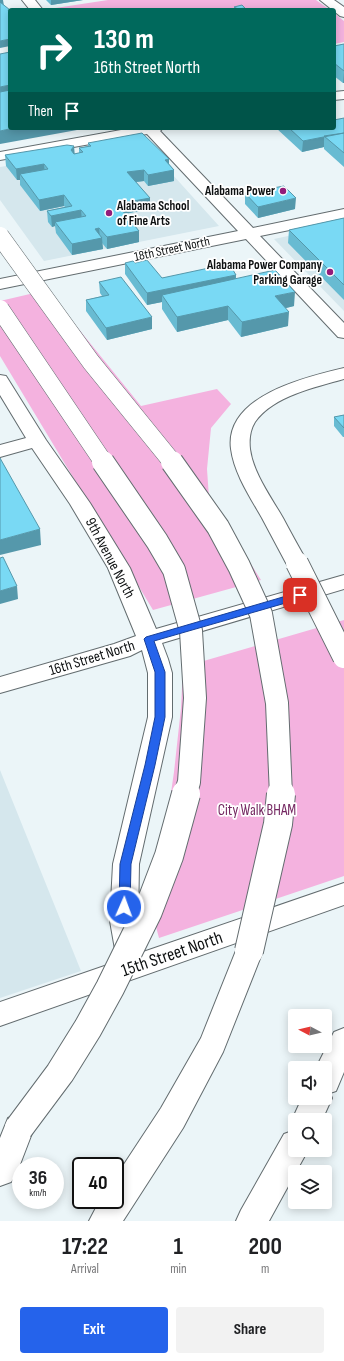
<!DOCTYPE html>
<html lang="en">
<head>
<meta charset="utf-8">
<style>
	body { margin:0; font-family:"Sofia Sans Condensed",sans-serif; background:#f2f2f2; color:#202124; height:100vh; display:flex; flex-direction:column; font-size:15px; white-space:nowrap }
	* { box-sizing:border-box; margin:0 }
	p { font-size:13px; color:#757577 }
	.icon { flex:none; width:22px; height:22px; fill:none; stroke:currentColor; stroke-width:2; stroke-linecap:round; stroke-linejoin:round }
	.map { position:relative; height:1221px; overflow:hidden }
	.sheet { display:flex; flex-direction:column; background:#fff; flex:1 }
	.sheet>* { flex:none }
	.top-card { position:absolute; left:8px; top:8px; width:328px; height:122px; border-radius:4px; box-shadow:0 2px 10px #0003; background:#00695c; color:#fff; overflow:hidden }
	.needle { width:26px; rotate:277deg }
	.tools { position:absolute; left:288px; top:1009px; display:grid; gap:8px }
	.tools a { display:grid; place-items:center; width:44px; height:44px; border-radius:4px; background:#fff; box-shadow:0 2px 10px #0003; font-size:20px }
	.speed { position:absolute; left:12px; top:1157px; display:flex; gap:8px; font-size:20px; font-weight:700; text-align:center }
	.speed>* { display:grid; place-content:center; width:52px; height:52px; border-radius:50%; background:#fff; box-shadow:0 2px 10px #0003; line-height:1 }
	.speed small { font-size:10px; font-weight:400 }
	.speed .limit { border:2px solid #111; border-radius:6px; background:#fff; color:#111 }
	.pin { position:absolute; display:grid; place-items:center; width:34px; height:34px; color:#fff; margin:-17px; border-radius:8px; box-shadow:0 2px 6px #0006 }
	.me { position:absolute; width:44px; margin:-22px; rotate:2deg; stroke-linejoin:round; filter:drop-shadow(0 0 3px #0008) }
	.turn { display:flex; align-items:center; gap:14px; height:84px; padding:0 20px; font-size:18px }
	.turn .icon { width:52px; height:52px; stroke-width:2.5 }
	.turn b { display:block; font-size:28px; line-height:34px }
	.then { display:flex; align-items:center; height:38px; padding:0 20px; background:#0003; gap:8px; font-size:15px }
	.eta { display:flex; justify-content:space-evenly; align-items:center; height:68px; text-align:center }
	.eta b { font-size:24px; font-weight:700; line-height:28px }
	.cta { display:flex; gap:8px; margin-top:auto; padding:8px 20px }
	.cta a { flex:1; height:46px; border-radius:4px; background:#2563eb; color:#fff; font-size:16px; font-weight:700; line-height:46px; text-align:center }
	.cta a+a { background:#f2f2f2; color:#202124 }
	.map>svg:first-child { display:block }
	.built { fill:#d5e7ed }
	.green { fill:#f4b2df }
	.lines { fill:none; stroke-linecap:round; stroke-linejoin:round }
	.secondary-casing { stroke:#636c6f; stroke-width:2 }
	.highway-casing { stroke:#636c6f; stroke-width:2 }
	.secondary { fill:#fff; fill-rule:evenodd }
	.highway { fill:#fff; fill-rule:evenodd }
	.highway-bridge-far2-casing { stroke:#636c6f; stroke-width:19; stroke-linecap:butt }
	.highway-bridge-far1-casing { stroke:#636c6f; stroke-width:24; stroke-linecap:butt }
	.highway-bridge-casing { stroke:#636c6f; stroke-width:30; stroke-linecap:butt }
	.highway-bridge-far2 { stroke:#fff; stroke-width:18 }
	.highway-bridge-far1 { stroke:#fff; stroke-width:22 }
	.highway-bridge { stroke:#fff; stroke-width:28 }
	.wall { fill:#68bbd2 }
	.shaded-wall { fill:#5598ab }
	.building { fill:#79d9f4; stroke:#5598ab }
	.route { fill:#2563eb; stroke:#184099 }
	.poi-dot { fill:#931c7a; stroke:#fff; stroke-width:1.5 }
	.labels { text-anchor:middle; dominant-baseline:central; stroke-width:3.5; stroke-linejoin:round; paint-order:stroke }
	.far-poi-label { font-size:13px; font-weight:bold; fill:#0d1011; stroke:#fff; text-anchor:end }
	.far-street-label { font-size:13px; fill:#0d1011; stroke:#fff }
	.street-label { font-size:15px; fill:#0d1011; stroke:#fff }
	.park-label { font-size:15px; fill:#742761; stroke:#fff }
	.near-street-label { font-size:18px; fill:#0d1011; stroke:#fff }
</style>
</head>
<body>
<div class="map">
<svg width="344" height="1221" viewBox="0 0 344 1221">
	<rect width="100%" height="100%" fill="#ebf5f8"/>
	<path class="built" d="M144 143 219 226 44 261 0 200V167Z
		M344 224V311L274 239Z
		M0 770 81 971 0 998Z"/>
	<path class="green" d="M108 0H316L330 10 49 9Z
		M334 13 344 21V42L334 44Z
		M47 290 141 406 217 389 231 404 211 428 207 469 209 498 261 580 153 610 0 356V301Z
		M344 620V876L159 938 148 897 166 827 174 772 181 708 183 667Z"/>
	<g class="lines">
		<defs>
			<path id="secondary" d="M22 0H35L43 10H30Z
				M320 0H334L344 7V17L340 16Z
				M344 91V99L334 100V92Z
				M132 128H163L160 131 253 228 344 209V219L260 236 344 323V338L338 337 246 239 0 289V279L238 231 147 134 0 160V152Z
				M0 375 6 376 46 440 90 503 130 568 156 629 344 575V589L162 643 168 659 172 673V717L139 864 138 921 143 952 344 883V905L0 1026V1002L119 961 116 955 110 921 113 864 148 717V673L142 650 130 656 0 693V677L114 644 136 636 108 568 70 504 32 448 0 457V445L26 438 0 395Z"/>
			<path id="highway" d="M344 368V379C316 387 273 396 255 422 250 430 249 440 250 449 253 473 271 497 283 518 291 533 299 548 308 563L305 568 297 570 289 568 286 563C278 548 270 533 262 518 250 497 234 473 231 449 224 396 306 377 344 368Z
				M249 939 259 943 263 951 223 1052 183 1128 123 1221H89L100 1200H115V1178L161 1108 201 1038 239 943Z
				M344 1028V1072L336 1091 330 1093 332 1098 322 1120H295V1127L292 1120 302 1098H325V1068H316L334 1032Z
				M19 1114 30 1118 34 1128 16 1175 11 1182 0 1186V1138L8 1118Z
				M295 1130V1150H308L269 1221H236L241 1210 284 1134Z"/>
		</defs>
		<use href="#secondary" class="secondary-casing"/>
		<use href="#highway" class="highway-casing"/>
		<use href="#secondary" class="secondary"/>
		<use href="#highway" class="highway"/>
		<defs>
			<path id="highway-bridge-far2" d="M0 236 91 362 173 463
				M0 309 104 463"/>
			<path id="highway-bridge-far1" d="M103 462 157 541 174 570 191 631 195 698 189 782 185 795
				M172 462 218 527 239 566 261 614 277 703 281 795
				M297 563 344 657"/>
			<path id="highway-bridge" d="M249 951 278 824 281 794
				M19 1128 60 1073 88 1028 110 988 148 911 169 856 186 794"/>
		</defs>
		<use href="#highway-bridge-far2" class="highway-bridge-far2-casing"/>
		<use href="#highway-bridge-far1" class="highway-bridge-far1-casing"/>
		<use href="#highway-bridge" class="highway-bridge-casing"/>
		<use href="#highway-bridge-far2" class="highway-bridge-far2"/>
		<use href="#highway-bridge-far1" class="highway-bridge-far1"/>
		<use href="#highway-bridge" class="highway-bridge"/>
	</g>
	<path class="wall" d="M46 0H83L51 5Z
		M234 7 245 10H234Z
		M344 44V83H343L334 76V46Z
		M344 118V167L324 149V147L302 152 276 128H334Z
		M88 143 169 159V164L174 170V181L148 186 144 181 136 182 150 198V209L125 214 139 231V242L107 249 102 243 103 249 72 255 56 233 55 226 52 227 48 222 47 211 65 207 64 206 40 211 20 185V180H17L6 166 5 155 74 146V154L79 153V148L88 146Z
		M245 193 295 209 258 218 245 204Z
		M344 218V300L288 243 289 230Z
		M125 263 162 278 228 270 236 275V279L294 306 286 308 288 326 241 337 228 320 177 332 162 309V302L147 305 125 274Z
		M99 282 152 329 107 340 86 311V300L102 296 100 293Z
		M344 415V437H343L334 426V417Z"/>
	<path class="shaded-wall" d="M0 0H3L4 6H0Z
		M51 0H83L51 5Z
		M245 8V10H238V9Z
		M10 39V46L0 48V41Z
		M344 71V83H343Z
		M10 85V98L0 100V87Z
		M14 128H88L0 144V131Z
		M324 137V147L302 152 303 141Z
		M74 146 75 157 71 150Z
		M169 159V170L165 160Z
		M44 164 45 175 20 174V180H17L16 169Z
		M144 170V181L127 183V172Z
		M174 170V181L148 186V175Z
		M64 195V206L40 211 39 200Z
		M150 198V209L117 215V204Z
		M296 198 295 209 258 218V207Z
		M81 210 82 221 55 222V226L52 227 51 216Z
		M99 228 100 238H102L103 249 72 255V244L95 229Z
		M139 231V242L107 249V237Z
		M236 275 235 286 162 295V302L147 305V293Z
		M295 292 294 306 274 311 275 296Z
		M228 306V320L177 332V317Z
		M289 312 288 326 241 337 242 322Z
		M152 317V329L107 340 106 328Z
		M40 529 41 545 0 555V540Z
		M17 586 18 599 0 604V591Z"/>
	<path class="building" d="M0 2 10 10H8L10 13V39L0 41Z
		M242 5 245 8 238 9 234 7Z
		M344 44V71L334 63V46Z
		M10 52V85L0 87V54Z
		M10 90V128H14L0 131V92Z
		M344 118V133L303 141 289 128H334V120Z
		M142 133 169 159 165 160 174 170 148 175 144 170 127 172 150 198 117 204 139 231 107 237 99 228 95 229 102 238 72 244 55 222 86 216 81 210 51 216 47 211 72 206 64 195 39 200 20 174 48 169 44 164 16 169 5 155 67 145 74 146 71 150 74 154 83 152 79 148 91 146 88 143Z
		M344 133V153L324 136Z
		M284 186 296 198 258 207 245 193Z
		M344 218V285L289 230Z
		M147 260 162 278 223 265 228 270H233L236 275 147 293 125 263 133 261 135 263Z
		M275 270 295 292 275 296 289 312 242 322 228 306 177 317 162 295Z
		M121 277 152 317 106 328 86 300 109 295 99 282Z
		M344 415V428L334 417Z
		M0 458 40 529 0 540Z
		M3 557 17 586 0 591V558Z"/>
	<path class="route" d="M300 592 303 593 304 595 303 598 154 641 165 672V717L155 765 131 864 130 907 128 910 124 911 120 910 119 907 120 864 145 765 155 717V672L144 639 146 637Z"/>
	<g class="poi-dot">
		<circle cx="283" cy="191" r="4"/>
		<circle cx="109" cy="213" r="4"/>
		<circle cx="330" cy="272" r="4"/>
	</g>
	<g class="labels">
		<g class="far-poi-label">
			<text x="275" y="191">Alabama Power</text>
			<text x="117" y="206" text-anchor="start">Alabama School<tspan x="117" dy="15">of Fine Arts</tspan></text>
			<text x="322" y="265">Alabama Power Company<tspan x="322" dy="15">Parking Garage</tspan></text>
		</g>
		<g class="far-street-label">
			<text transform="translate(172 249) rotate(-12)">18th Street North</text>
		</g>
		<g class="street-label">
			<text transform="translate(110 558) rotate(62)">9th Avenue North</text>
			<text transform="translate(92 658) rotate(-17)">16th Street North</text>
		</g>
		<g class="park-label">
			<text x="257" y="810">City Walk BHAM</text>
		</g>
		<g class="near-street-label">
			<text transform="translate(172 954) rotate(-19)">15th Street North</text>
		</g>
	</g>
</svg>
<div class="tools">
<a><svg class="needle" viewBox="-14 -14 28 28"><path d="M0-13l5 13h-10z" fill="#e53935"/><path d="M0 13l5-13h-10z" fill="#757577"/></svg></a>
<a><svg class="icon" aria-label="sound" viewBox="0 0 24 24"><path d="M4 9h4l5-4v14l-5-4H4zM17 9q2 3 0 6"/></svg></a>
<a><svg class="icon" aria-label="search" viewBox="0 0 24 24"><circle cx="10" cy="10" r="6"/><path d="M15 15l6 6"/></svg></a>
<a><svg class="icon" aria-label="layers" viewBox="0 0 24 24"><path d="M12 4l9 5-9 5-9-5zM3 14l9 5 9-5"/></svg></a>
</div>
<div class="speed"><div>36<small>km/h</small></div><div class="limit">40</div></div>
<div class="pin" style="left:300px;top:595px;background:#d93025"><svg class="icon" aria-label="arrive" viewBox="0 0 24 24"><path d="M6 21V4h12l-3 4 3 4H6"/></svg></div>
<svg class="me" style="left:124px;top:907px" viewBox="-20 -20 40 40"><circle r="17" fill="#2563eb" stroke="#fff" stroke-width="3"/><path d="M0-11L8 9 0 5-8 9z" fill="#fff"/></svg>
<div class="top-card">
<div class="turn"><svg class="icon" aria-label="right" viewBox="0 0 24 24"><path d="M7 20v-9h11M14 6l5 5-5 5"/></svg><div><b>130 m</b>16th Street North</div></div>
<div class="then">Then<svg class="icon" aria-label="arrive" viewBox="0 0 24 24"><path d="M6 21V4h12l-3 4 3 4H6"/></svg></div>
</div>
</div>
<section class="sheet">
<div class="eta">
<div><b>17:22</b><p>Arrival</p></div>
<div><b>1</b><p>min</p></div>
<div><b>200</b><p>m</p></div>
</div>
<div class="cta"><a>Exit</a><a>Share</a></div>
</section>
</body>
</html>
